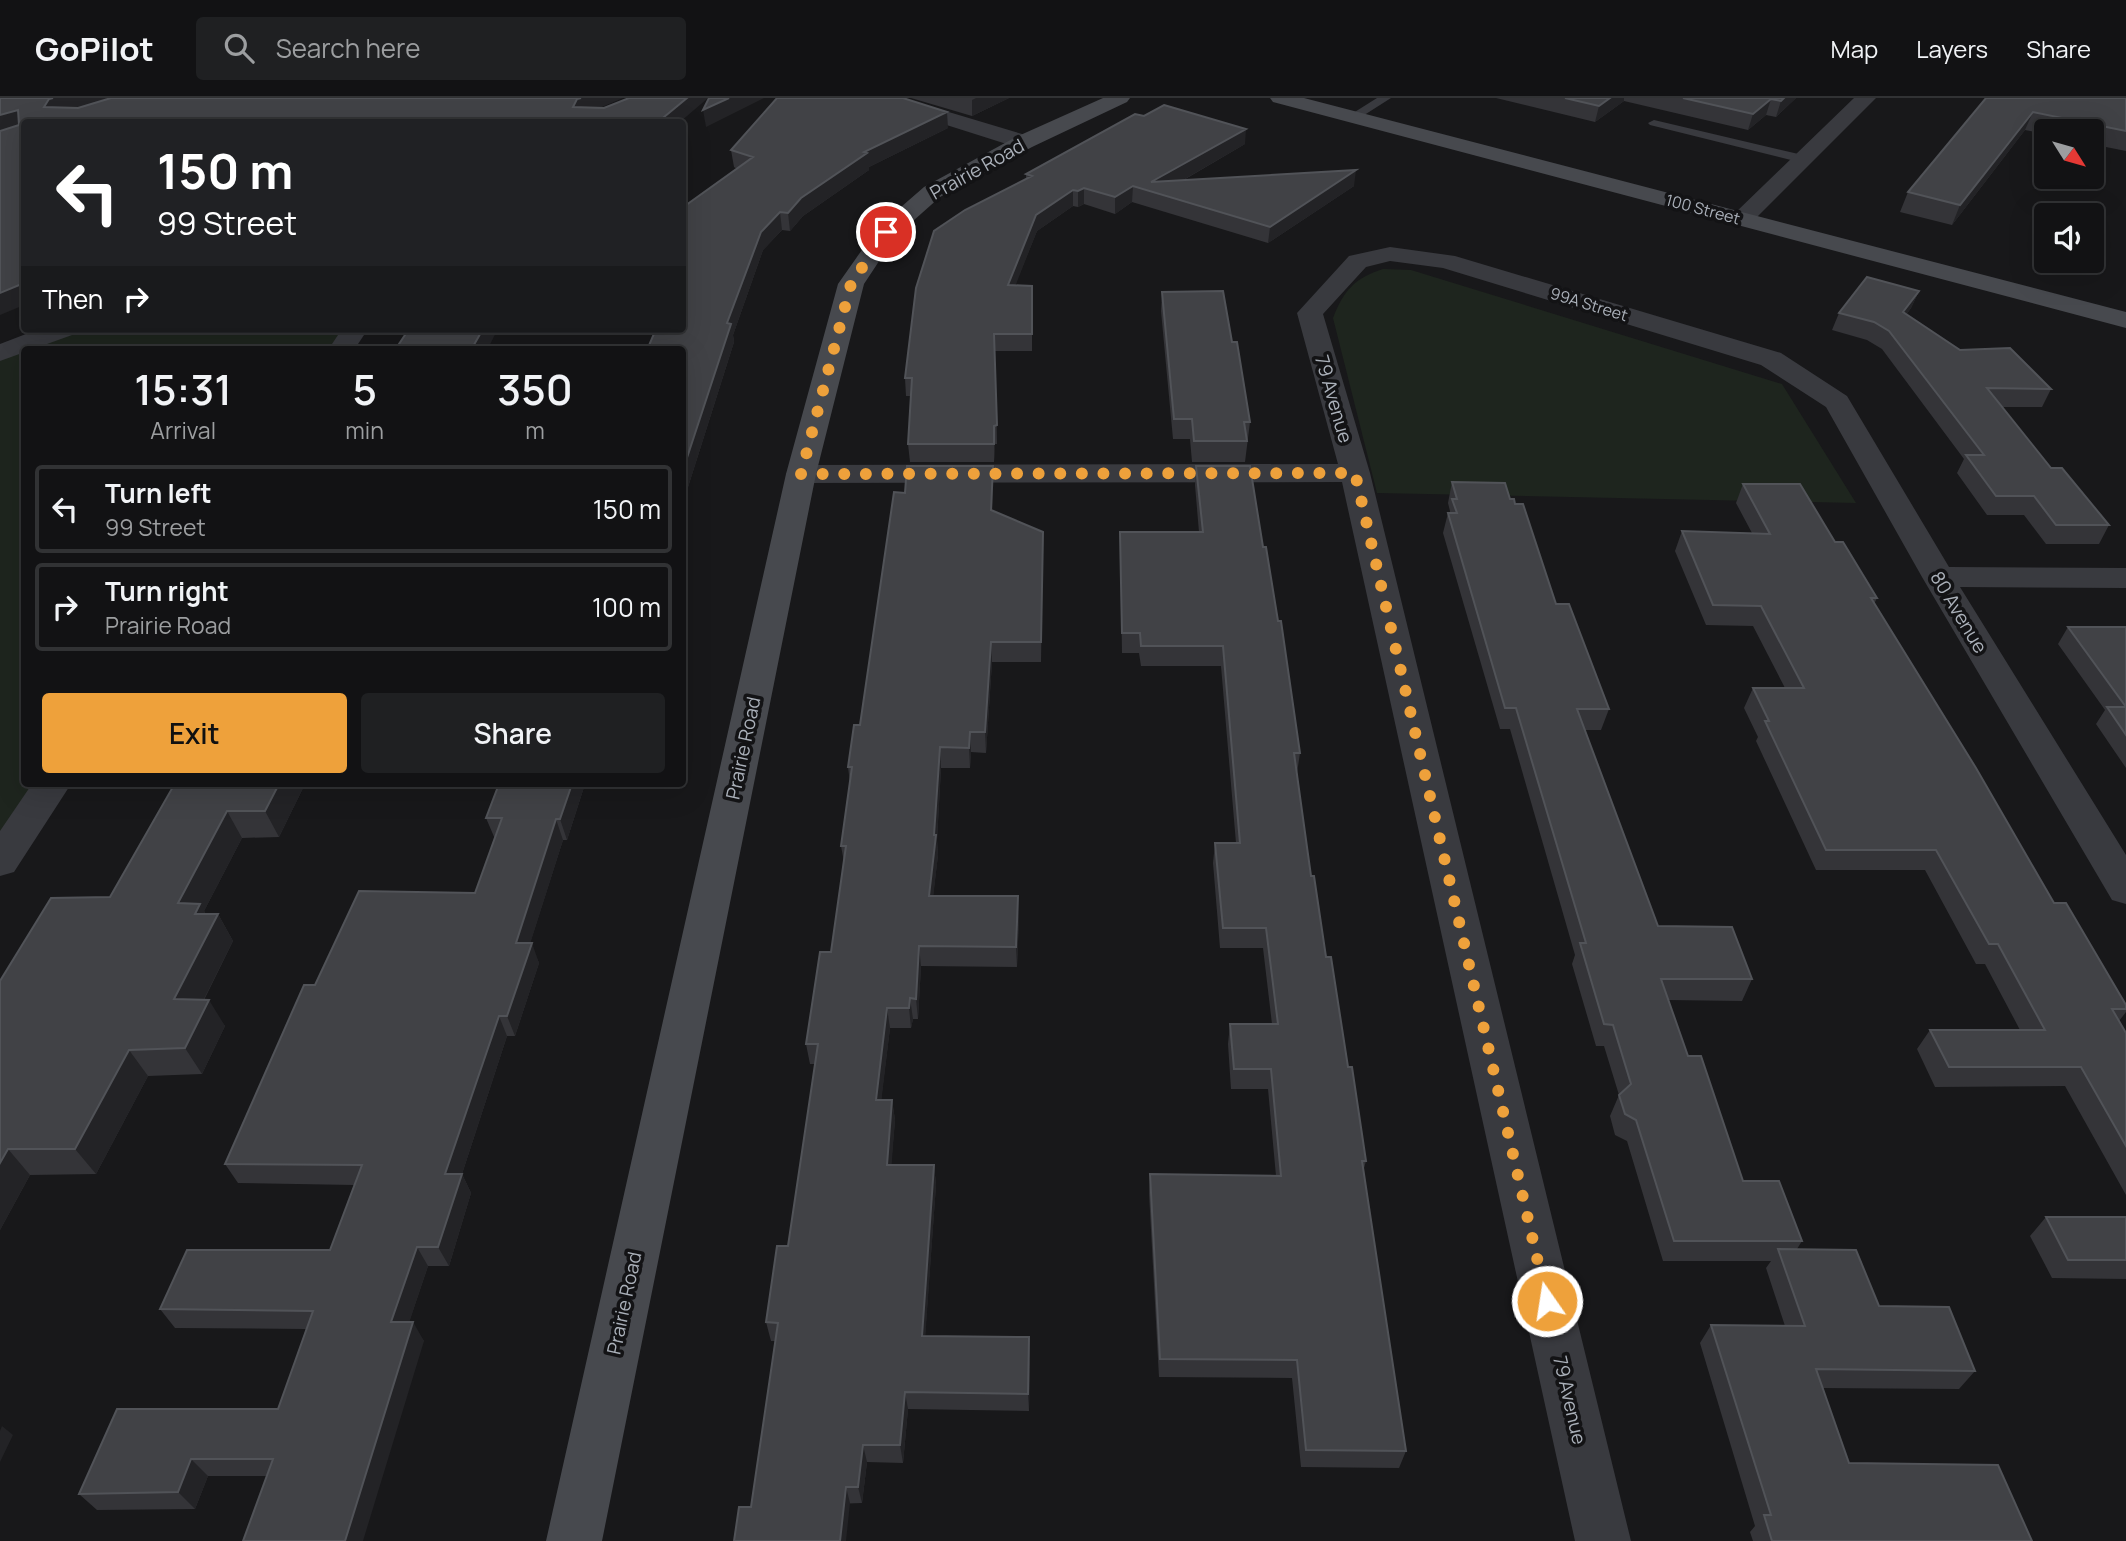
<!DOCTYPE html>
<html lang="en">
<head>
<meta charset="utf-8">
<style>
	body { margin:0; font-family:Manrope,sans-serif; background:#1f2022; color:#f1f3f6; height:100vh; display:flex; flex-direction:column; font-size:26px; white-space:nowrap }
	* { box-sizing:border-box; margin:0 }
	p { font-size:23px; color:#9c9ea0 }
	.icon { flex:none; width:38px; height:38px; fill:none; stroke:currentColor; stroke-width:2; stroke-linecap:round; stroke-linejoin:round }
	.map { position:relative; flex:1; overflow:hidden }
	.side { position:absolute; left:21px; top:248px; width:665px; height:441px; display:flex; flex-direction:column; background:#121214; border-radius:7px; box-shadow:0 7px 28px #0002,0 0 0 2px #313234 }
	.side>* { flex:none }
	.banner { position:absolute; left:21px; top:21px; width:665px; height:214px; border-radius:7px; box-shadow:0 7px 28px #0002,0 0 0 2px #313234; background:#202124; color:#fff; overflow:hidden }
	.needle { width:46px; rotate:127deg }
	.fabs { position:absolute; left:2034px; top:21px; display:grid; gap:14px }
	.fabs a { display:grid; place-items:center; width:70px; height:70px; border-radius:7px; background:#121214; box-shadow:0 7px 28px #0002,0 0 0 2px #313234; font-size:35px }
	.pin { position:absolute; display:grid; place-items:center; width:60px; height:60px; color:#fff; margin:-30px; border:4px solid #fff; border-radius:50%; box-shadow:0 2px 7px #0007 }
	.me { position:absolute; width:77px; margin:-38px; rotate:347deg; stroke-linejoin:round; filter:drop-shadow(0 0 5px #0008) }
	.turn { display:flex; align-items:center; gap:24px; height:147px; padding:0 21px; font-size:32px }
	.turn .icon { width:91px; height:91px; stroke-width:2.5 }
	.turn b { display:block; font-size:49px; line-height:60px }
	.then { display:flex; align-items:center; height:66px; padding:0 21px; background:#0003; gap:14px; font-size:26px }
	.eta { display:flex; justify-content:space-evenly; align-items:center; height:119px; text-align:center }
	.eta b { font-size:42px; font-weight:600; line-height:49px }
	.action { display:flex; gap:14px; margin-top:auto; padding:14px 21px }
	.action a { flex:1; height:80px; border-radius:7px; background:#eea13b; color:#111; font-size:28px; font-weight:600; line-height:80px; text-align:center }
	.action a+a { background:#1f2022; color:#f1f3f6 }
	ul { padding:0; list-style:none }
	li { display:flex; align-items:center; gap:21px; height:88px; margin:0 14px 10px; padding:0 7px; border:4px solid #313234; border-radius:7px }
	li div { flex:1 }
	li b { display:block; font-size:26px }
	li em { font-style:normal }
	header { display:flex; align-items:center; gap:42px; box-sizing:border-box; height:98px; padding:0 35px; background:#121214; border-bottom:2px solid #313234 }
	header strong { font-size:33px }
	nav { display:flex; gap:38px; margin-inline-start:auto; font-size:24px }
	.search { width:490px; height:63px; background:#1f2022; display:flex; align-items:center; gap:18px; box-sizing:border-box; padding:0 24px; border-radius:7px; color:#9c9ea0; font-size:26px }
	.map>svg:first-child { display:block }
	.green { fill:#1e251e }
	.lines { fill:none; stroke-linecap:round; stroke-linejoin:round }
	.lane { fill:#393a3f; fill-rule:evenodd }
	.street { fill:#393a3f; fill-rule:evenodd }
	.secondary { fill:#47494e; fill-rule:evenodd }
	.wall { fill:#343438 }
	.shaded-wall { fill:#232326 }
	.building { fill:#414246; stroke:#515358; stroke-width:2 }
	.route { stroke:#eea13b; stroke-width:12; stroke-dasharray:0 21.6 }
	.labels { text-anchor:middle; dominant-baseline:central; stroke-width:7; stroke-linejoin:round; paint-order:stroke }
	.far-street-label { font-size:16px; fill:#aab0b9; stroke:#131315 }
	.street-label { font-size:19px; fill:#aab0b9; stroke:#131315 }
</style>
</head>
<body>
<header>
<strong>GoPilot</strong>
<div class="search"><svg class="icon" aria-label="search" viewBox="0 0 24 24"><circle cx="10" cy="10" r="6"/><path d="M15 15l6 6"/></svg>Search here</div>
<nav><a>Map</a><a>Layers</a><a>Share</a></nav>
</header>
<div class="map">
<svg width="2126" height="1443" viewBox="0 0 2126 1443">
	<rect width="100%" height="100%" fill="#18181a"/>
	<path class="green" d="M1383 171 1411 172 1782 286 1856 405 1377 395 1333 220C1344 192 1355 180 1383 171Z
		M74 231H355L341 252H24V686H52L0 764V261Z"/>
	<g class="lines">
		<path class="lane" d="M1377 0H1391L1358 21H1350V17Z
			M1654 22 1807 58 1809 61 1803 65 1650 27 1648 25Z"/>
		<path class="street" d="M871 0H902L1032 39 1035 44 1032 49H1016L874 4Z
			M1854 0H1876L1750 126H1734L1730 121 1734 116Z
			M1390 149 1455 158 1781 255 1847 298 1949 469 2126 470V490L1960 489 2126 757V806L2112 802 1922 479 1826 309 1761 267 1443 170 1390 163 1366 169 1323 216 1370 375 1631 1443H1575L1342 384 801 385 790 382 786 376 790 370 801 367 1338 366 1297 215 1349 158Z
			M39 231H76L72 237 0 263V246Z
			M342 231H368L354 252H328Z
			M32 686H71L14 774 0 778V733Z"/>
		<path class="secondary" d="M1103 0H1130L1127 4 1032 49 940 99 895 139 864 186 816 376 602 1443H546L786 376 838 186 878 129 924 89 1016 39Z
			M1270 0H1304L2126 214V230L1273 4Z"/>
	</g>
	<path class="wall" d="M911 0H1009L972 18Z
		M1496 0H1796L1776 19 1766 17 1748 32 1624 3 1595 24Z
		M1986 0H2126V53L2091 46V33H2046V36L2025 32 1952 127 1900 114 1908 94Z
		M948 30 869 69V72L803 118 790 133 782 132 763 152 733 237 734 244 682 408V252L737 71 734 69 731 52Z
		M1245 46 1182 83 1354 88 1268 145 1132 104 1115 116 1084 106 1078 109 1073 108 1037 133 1015 187 1032 188V253H995L997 346H995L994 364H910L908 346 911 298H906L905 280 1026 81V76Z
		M1919 193 1911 210 1906 217 1960 252 2051 291 2042 309H2002L2051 370 2109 427 2099 446H2046L2024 417H1987L1957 375 1964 361 1882 251 1867 242 1832 232 1839 215Z
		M1162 194 1232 244 1250 324 1245 364H1192L1190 341H1173L1161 213Z
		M993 368 992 413 1043 434 1041 564H992L986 655 971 654 970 670H941L937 742 938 757 933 798 1019 819 1017 869 921 868 918 921H913L911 930H890L881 1002H892L895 1022 891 1067H934L936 1087 925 1238 1030 1257 1029 1313 908 1311 903 1365 867 1364 862 1405 751 1409 775 1243H771L766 1224 788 1148 815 966H810L806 946 831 854 844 764 841 748 850 685 848 669 860 627 905 395Z
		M1196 368 1263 449 1300 655 1297 675 1311 778 1366 1063 1363 1074 1406 1353 1399 1370 1301 1369 1292 1280 1159 1279 1149 1095 1150 1076 1276 1078 1268 991H1231L1228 946 1230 926H1272L1263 850H1220L1213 765 1215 745H1236L1221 568H1141L1139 555H1122L1120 434H1199L1195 387Z
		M1452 384 1510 401 1556 506 1609 611 1601 632H1585L1658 828 1752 881 1742 903 1668 902 1688 958 1743 1083 1802 1143 1797 1151 1879 1208 1975 1273 1959 1291 1822 1290 1849 1365 2032 1443H1753L1750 1434 1755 1428 1700 1245 1711 1227 1785 1228 1766 1170 1771 1163H1663L1627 1043 1615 1037 1610 1018 1619 997 1604 948H1596L1572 866 1575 857 1510 631H1500L1443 435 1448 415H1450V413L1448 405Z
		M1743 386 1835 444 1877 500 1874 506 2054 805 2126 907V914L2119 923 2126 935V1097L2065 988 1935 989 1917 951 1930 932H2020L1985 866H1976L1925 772H1816L1756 643 1758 639 1744 610 1753 590H1785L1753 528 1706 527 1675 453 1682 433 1752 435 1736 405Z
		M2068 529H2126V670L2096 626 2105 612 2058 546Z
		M178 686H305L279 739 242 740 204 813 206 816H218L233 843 204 902 225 928 202 976 148 978 96 1076 30 1077 0 1132V883L110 799Z
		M585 686 567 742H563L530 845 539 865 515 938H507L462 1076 471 1095 449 1168H428L409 1224 424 1243 267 1378H208L195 1411 97 1412 79 1396 278 1311 306 1231 175 1230 160 1211 330 1152 354 1087 238 1085 225 1066 315 887 475 795 495 741 486 720Z
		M2046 1119H2126V1181L2052 1180 2030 1138Z"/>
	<path class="shaded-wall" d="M53 0H111L56 18 44 9 49 1Z
		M581 0H623L581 18 573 9 577 1Z
		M687 0H708L680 24H658Z
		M729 0H764L706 29 703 12Z
		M976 0H1009L972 18V2Z
		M1610 0H1624V3L1595 24 1599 8Z
		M1784 0H1796L1776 19 1781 3Z
		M1771 1 1766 17 1748 32 1753 16Z
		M18 12 24 27 0 36V17Z
		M947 14 948 30 869 69V72L803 118 790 133 788 115 801 100 864 54Z
		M2033 14 2025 32 1952 127 1960 107Z
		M1246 31 1245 46 1159 96 1151 84Z
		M1356 72 1354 88 1268 145 1270 129Z
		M1133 88 1132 104 1115 116V99Z
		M1084 90V106L1078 109V93Z
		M1073 92V108L1037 133 1009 204 1008 187 1036 117Z
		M780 114 782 132 763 152 733 237 734 244 682 408V375L727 225 761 134Z
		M24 185V207L0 217V195Z
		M1919 193 1911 210 1896 232 1903 214Z
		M483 231H498L487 252H471Z
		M994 328 995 346 994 364Z
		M993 368V387L992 432 991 412Z
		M991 544 992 564 986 655 985 634Z
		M970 634 971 654 970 670 969 650Z
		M940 649 941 670 937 742 938 757 931 818 929 798Z
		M279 686H305L279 739 265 713Z
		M572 686H585L567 742 560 721Z
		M227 713 242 740 204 813 212 827 218 816 233 843 191 927 174 901 178 805Z
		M556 721 563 742 524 865 516 845Z
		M1018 798 1019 819 1017 869 1016 849Z
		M532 845 539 865 515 938 507 918Z
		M919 848 921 868 918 921 916 901Z
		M910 900 913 921 911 930 909 910Z
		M209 902 225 928 202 976 185 950Z
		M887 910 890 930 879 1022 876 1002Z
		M499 918 507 938 462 1076 471 1095 449 1168 438 1149 445 1076Z
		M129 952 148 978 96 1076 75 1051Z
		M892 1002 895 1022 890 1087 887 1067Z
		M8 1051 30 1077 0 1132V1065Z
		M934 1067 936 1087 924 1257 922 1238Z
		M417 1149 428 1168 403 1243 391 1224Z
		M413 1224 424 1243 363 1443H345Z
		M1029 1239 1030 1257 1029 1313 1028 1296Z
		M905 1294 908 1311 903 1365 900 1347Z
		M2 1328 13 1337 0 1364V1333Z
		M863 1347 867 1364 862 1405 858 1389Z
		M191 1361 208 1378 195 1411 178 1394Z
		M846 1389 850 1405 846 1443H840Z"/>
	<path class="building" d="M0 0H53L49 1 44 9 78 10 111 0H581L577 1 573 9 604 10 629 0H687L658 24H24V185L0 195V33L19 27 18 12 0 17Z
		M709 0H729L703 12Z
		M777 0H903L947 14 864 54 867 55 801 100 788 115 780 114 761 134 727 225 731 226 682 375V252H647L656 231H682V110L753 59 731 52Z
		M1565 0H1610L1599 8Z
		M1683 0H1784L1781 3 1771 1 1753 16Z
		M1986 0H2126V33L2033 14 1960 107 1908 94Z
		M1164 7 1246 31 1151 84 1356 72 1270 129 1133 88 1115 99 1084 90 1078 93 1073 92 1036 117 1008 187 1032 188V236H994L997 327 994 328V346H908L912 280H905L916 190 934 133 965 112 1032 78 1026 76 1135 16 1144 18Z
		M1867 179 1919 193 1903 214 1960 252 2010 250 2051 291 1987 290 2051 370H2062L2109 427H2056L2034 398H1996L1966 357H1984L1889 233 1874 224 1839 215Z
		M1223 193 1232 244H1237L1250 324H1244L1247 343H1194L1192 321H1174L1162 194Z
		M409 231H483L471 252H395Z
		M907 368H993L991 412 1043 434 1041 544H991L985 634H970L969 650 940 649 934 737H936L929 798H1018L1016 849 919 848 916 901 910 900 909 910H887L876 1002H892L887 1067H934L922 1238 1029 1239 1028 1296 905 1294 900 1347H863L858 1389H846L840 1443H734L739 1409H751L778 1225 766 1224 777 1148H788L818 946H806L820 854H831L846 748H841L852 669H848L854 627H860L894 394 905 395Z
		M1196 368H1250L1263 449H1266L1278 523H1281L1300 655H1294L1311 778H1314L1326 859H1331L1348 969H1352L1366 1063H1362L1406 1353 1306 1352 1297 1262 1160 1261 1150 1076 1281 1078 1271 971H1234L1230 926H1278L1266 830H1223L1215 745H1240L1223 548H1141L1140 535H1122L1120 434H1203Z
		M1452 384 1505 385 1510 401H1514L1515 406H1523L1556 506H1569L1609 611H1577L1658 828 1732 829 1752 881H1661L1688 958H1701L1743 1083H1779L1802 1143H1674L1636 1022 1625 1016 1619 997 1631 986 1613 927 1604 926 1580 845H1586L1516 610H1505L1448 415H1457L1452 401H1457Z
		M1743 386H1800L1835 444H1843L1877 500H1871L1976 670 2054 805H2066L2126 907V911H2112L2126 935V1048L2081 969H1949L1930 932H2045L1998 846H1989L1936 752H1826L1765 623H1769L1753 590H1804L1761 508 1713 507 1682 433 1770 436Z
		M2068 529H2126V637L2107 609H2126Z
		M178 686H279L265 713H227L178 805 200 806 195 816H218L174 901 209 902 185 950 129 952 75 1051H8L0 1065V883L51 800 110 799 174 687Z
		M499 686H572L560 721H556L516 845H532L507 918H499L445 1076H462L438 1149H417L391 1224H413L345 1443H243L273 1361H191L178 1394 79 1396 117 1311H278L313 1213 160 1211 187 1152H330L362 1067 225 1066 304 887H315L359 793 475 795 502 720H486Z
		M2046 1119H2126V1162H2068Z
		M1778 1151 1856 1152 1879 1208 1949 1209 1975 1273 1816 1271 1849 1365 1998 1367 2032 1443H1772L1764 1417H1771L1711 1227 1805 1228Z"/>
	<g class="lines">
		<path class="route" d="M886 134 851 186 801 376 1355 375 1547 1203"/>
	</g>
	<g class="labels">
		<g class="far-street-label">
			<text transform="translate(1703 111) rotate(15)">100 Street</text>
			<text transform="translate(1589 206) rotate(17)">99A Street</text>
		</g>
		<g class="street-label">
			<text transform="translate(977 71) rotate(-29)">Prairie Road</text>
			<text transform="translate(1334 301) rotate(74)">79 Avenue</text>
			<text transform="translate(1959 514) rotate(59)">80 Avenue</text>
			<text transform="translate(743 650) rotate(-78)">Prairie Road</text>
			<text transform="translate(624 1205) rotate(-78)">Prairie Road</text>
			<text transform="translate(1570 1302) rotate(77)">79 Avenue</text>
		</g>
	</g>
</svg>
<div class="fabs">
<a><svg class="needle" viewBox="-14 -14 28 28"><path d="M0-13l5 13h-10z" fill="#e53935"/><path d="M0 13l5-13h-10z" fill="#9c9ea0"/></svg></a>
<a><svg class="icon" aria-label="sound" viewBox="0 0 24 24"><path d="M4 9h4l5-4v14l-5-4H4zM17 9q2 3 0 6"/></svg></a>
</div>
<div class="pin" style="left:886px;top:134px;background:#d93025"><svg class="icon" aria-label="arrive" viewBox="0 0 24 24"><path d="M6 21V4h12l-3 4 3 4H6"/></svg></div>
<svg class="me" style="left:1547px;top:1203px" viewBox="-20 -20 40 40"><circle r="17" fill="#eea13b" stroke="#fff" stroke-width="3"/><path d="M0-11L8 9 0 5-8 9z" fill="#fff"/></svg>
<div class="banner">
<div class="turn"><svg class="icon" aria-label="left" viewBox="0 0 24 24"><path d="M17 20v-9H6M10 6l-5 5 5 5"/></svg><div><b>150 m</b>99 Street</div></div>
<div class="then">Then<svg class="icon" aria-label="right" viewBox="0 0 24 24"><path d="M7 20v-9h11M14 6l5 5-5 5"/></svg></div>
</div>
<section class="side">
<div class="eta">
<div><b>15:31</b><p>Arrival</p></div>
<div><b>5</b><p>min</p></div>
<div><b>350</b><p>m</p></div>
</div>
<ul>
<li><svg class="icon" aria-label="left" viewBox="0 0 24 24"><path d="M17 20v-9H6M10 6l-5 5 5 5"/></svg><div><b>Turn left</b><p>99 Street</p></div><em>150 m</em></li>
<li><svg class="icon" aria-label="right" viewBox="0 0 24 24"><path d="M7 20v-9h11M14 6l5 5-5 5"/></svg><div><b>Turn right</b><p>Prairie Road</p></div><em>100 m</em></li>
</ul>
<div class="action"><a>Exit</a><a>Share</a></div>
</section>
</div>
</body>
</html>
